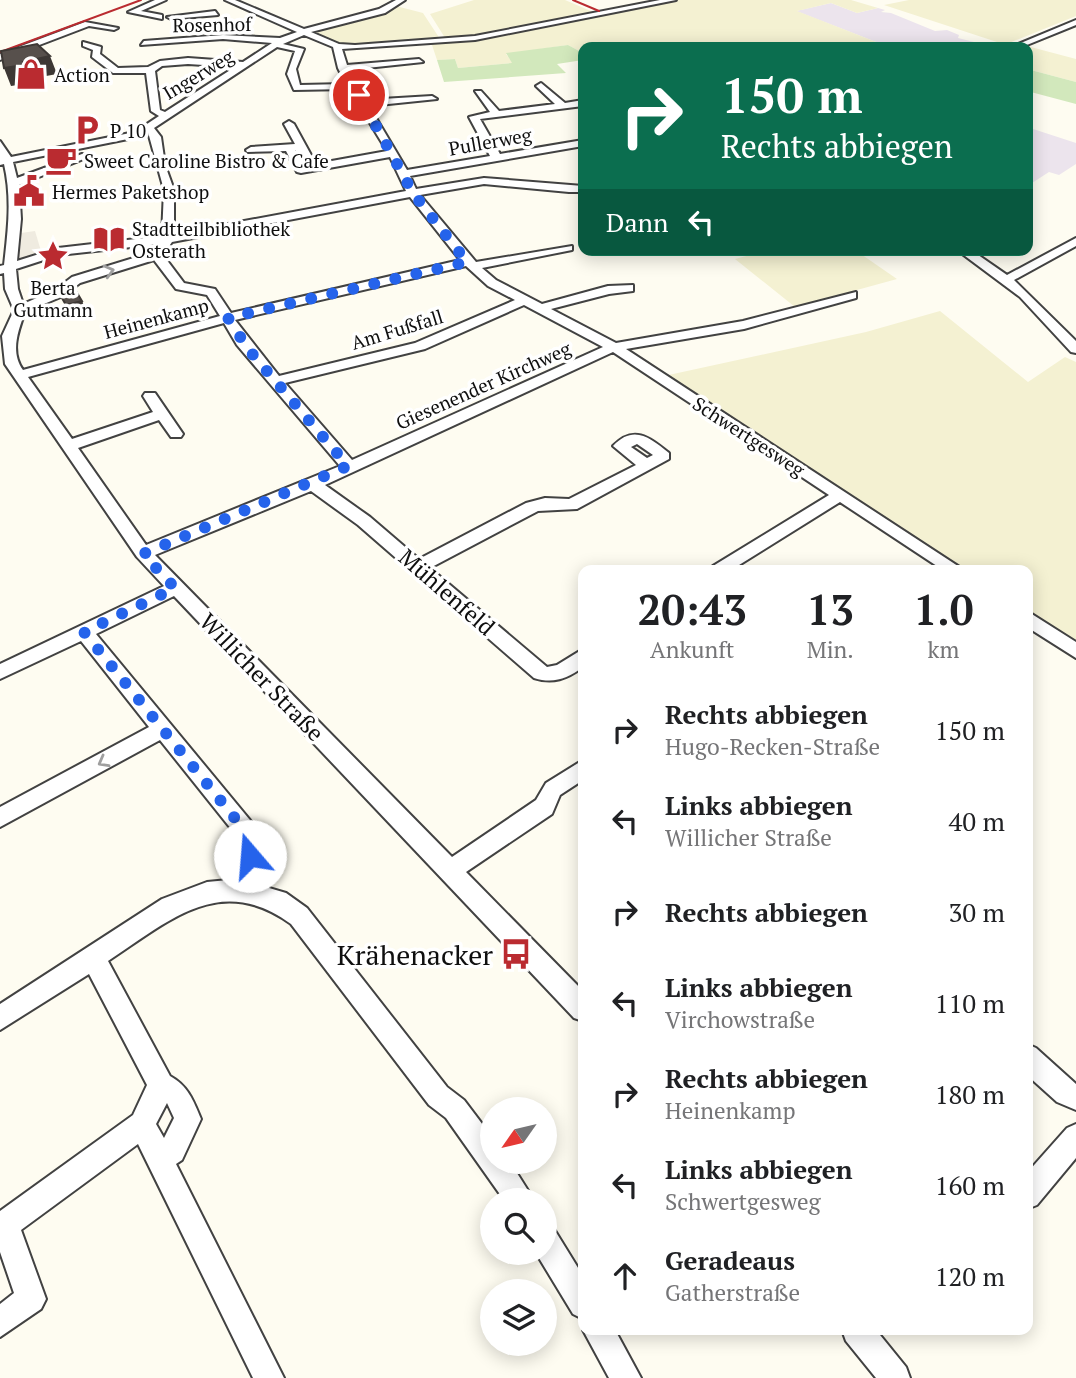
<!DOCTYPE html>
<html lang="de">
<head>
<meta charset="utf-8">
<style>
	body { margin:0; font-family:"PT Serif",serif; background:#f2f2f2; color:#202124; height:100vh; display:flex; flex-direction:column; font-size:26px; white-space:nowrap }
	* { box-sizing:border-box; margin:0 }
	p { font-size:23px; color:#757577 }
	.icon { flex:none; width:38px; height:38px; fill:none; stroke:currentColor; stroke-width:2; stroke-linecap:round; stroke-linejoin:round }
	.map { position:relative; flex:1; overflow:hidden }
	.side { position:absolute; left:578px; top:565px; width:455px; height:770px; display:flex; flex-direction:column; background:#fff; border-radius:14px; box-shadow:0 4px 18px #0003 }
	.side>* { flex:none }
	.top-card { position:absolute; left:578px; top:42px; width:455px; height:214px; border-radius:14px; box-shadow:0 4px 18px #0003; background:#0b6e4f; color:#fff; overflow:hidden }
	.needle { width:46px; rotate:236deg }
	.tools { position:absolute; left:480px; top:1097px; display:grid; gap:14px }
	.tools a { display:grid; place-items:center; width:77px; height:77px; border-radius:50%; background:#fff; box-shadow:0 4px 18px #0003; font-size:35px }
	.pin { position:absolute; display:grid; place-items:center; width:60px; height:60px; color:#fff; margin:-30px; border:4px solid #fff; border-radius:50%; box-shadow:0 2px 7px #0007 }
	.me { position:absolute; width:77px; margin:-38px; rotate:342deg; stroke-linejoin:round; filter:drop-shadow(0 0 5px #0008) }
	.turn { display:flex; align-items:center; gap:24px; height:147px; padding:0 28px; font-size:32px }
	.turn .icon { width:91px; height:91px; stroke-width:2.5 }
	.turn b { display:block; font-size:49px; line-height:60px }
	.then { display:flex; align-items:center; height:66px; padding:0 28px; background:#0003; gap:14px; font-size:26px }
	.eta { display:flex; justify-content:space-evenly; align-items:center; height:119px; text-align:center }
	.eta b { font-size:42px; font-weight:700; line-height:49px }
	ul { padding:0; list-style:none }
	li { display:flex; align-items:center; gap:21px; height:91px; padding:0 28px }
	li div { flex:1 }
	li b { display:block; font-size:26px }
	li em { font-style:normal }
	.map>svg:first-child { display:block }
	.industrial { fill:#ece4ed }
	.farmland { fill:#f4f1d2 }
	.green { fill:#d2e8bc }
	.plaza { fill:#efebe0 }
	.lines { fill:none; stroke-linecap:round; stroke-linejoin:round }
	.street-casing { stroke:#424242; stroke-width:4 }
	.street { fill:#fff; fill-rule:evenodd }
	.rail { stroke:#ba2b30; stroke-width:2 }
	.wall { fill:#4b4541 }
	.shaded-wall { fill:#3d3835 }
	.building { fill:#57504c; stroke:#3d3835; stroke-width:2 }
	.oneway { stroke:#9f9f9f }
	.route { stroke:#2563eb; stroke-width:12; stroke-dasharray:0 21.6 }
	.labels { text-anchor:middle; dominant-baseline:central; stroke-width:7; stroke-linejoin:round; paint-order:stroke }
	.far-street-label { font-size:19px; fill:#0f0f0f; stroke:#fff }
	.far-poi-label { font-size:19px; fill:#0f0f0f; stroke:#fff; text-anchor:start }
	.street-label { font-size:23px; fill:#0f0f0f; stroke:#fff }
	.near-poi-label { font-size:28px; fill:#0f0f0f; stroke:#fff; text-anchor:end }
</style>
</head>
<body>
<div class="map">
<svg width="1076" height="1378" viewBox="0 0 1076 1378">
	<rect width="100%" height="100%" fill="#fefcf1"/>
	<path class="industrial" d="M831 3 857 13 878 8 885 10 881 12 891 13 935 31 947 30 959 35 958 38 994 47H974L959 42 940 47H889L796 11Z
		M1027 127 1076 143V164L1059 175 1049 172 1032 183 1027 182Z"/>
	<path class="farmland" d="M474 0H565L600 15 674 0H851L878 8 857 13 831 3 797 11 889 47H583V53L568 45 506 54 513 63 458 68 455 59 437 60 431 42 347 48 304 31 396 6 423 13 442 42 447 41 430 14Z
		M909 0H1076V16L1009 43H1000L884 5Z
		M1027 46 1076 59V82L1027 69Z
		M769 250H855L897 279 795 307 735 259Z
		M940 311 1028 382 1065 357 1076 362V649L1027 617V570H957L664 376 866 332Z"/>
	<path class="green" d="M568 45 583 53V60L557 64 566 73 444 82 437 60 455 59 458 68 512 63 506 53Z
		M1027 69 1076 82V104L1027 91Z"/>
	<path class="plaza" d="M35 231 41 251 121 240 166 244 58 256 0 276V267L8 264 14 234Z"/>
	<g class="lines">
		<defs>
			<path id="street" d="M155 0H166L141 11 162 15V19L128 12Z
				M225 0H235L304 29 379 9 396 0H405L385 13 311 32 339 44 355 45 475 36 660 0H676L475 40 342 49 347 65 419 59 423 62 348 70 365 100 432 96 437 99 369 106 407 170 490 156 469 117 490 112 475 91H481L499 111 555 104 536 86 541 83 565 103 583 100V106L480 119 500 154 583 140V146L410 176 416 189 484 178 583 186V192H569L484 184 420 195 476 262 572 246V250L482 268 496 280 542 304 608 286 633 285V291L609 294 551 309 616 343 743 321 856 292V298L744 329 626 349 964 570H943L840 502 731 570H711L713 566 829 495 613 352 325 485 370 517 419 559 526 503 545 498 569 499 636 465 613 446C634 424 650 438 669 453V459L577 509 538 511 430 568 547 667 557 665 583 649V667C567 679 553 684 534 678L358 525 311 491 155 555 452 857 536 800 546 783 583 760V780L560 795 552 814 466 872 583 991V1021L574 1018 174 596 96 634 254 825 261 857 258 864 250 867 242 864 236 835 160 740 0 827V807L149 727 81 641 0 679V664L164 586 137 557 5 364 2 336 14 310 5 289 4 273 0 274V266L4 265C8 230 12 198 4 164L0 165V141L11 157 135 132 159 116 151 111 146 73H113L92 57 93 50 83 46V42L101 47 100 54 118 68 148 67 160 61 188 58 243 62 272 43 223 39 141 45 144 41 223 35 280 38 297 32ZM304 35 333 47 338 68 346 84 300 85 296 69 304 49 283 44ZM277 47 295 51 287 74 294 90 349 89 387 151 304 166 295 150 302 157 311 155 294 124 289 121 284 124 295 144 251 147 246 150 247 152 286 151 297 172 301 173 390 157 406 191 174 234V190L165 165 161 137 154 128ZM188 64 235 67 165 112 160 110 155 71 162 66ZM148 132 164 190 162 236 58 248 17 261 21 219 19 185 91 156 82 154 17 178 13 162 138 137ZM410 197 460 260 231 313 215 289 184 283 163 255 172 242ZM159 244 153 252 72 277 55 290 23 304 18 289 16 269 59 255ZM154 260 176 289 207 295 220 316 23 370C10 352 18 331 25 312L63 296 80 283ZM466 266 488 286 515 300 415 343 279 376 235 320ZM524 305 603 347 352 460 285 383 425 349ZM224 323 237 345 340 466 146 545 78 448 159 420 171 437H181L183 434 155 393H145L143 396 153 412 72 439 28 377ZM637 444 653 455 647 458 631 447Z
				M215 11 218 15 171 19 167 17Z
				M1076 20V25L1022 47H1011Z
				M85 22 118 28 114 30 89 26 0 60V54Z
				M1076 238V246L1014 280 1076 341V353L1071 352 1020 297 957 250H971L1007 275Z
				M1027 611 1076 642V658L1027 627Z
				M239 879 286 893 307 908 447 1087 464 1100 492 1137V1162H510L534 1200H504L446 1118 429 1105 291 924C220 872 169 921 108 961L170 1076C188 1086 193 1100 201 1119L182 1160 176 1164 284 1378H253L138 1144 21 1230 46 1299 41 1309 0 1337V1304L14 1293 0 1252V1211L133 1115 147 1085 89 974 0 1030V1004L162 899 207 882ZM167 1103 174 1118 164 1138 156 1124Z
				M1027 1044 1036 1048 1076 1084V1110L1057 1102 1027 1075Z
				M1076 1124V1158L1037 1205 1027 1209V1173L1067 1128Z
				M544 1225 554 1229 583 1276V1319L573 1314 536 1253H544Z
				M583 1330H615L641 1378H609Z
				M842 1330H876L906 1367 910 1378H876L846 1341Z"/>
		</defs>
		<use href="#street" class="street-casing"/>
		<use href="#street" class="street"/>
		<path class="rail" d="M573 0 599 11
			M0 52 141 0"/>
	</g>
	<path class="wall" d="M58 291 82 301 86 311 71 316Z"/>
	<path class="shaded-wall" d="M50 56 57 74 30 79 31 83 11 86 4 68 23 62Z
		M82 301 86 311 71 316 66 305Z"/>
	<path class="building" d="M37 44 50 56 23 62 24 65 4 68 1 51Z
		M73 286 82 301 66 305 58 291Z"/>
	<defs><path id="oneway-chevron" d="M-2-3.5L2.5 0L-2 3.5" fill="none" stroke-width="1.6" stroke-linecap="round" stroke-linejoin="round" transform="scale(1.75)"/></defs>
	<g class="oneway">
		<use href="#oneway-chevron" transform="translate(109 271) rotate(-15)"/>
		<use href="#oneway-chevron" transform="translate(103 762) rotate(151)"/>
	</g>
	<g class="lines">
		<path class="route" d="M250 856 246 832 84 632 175 588 143 554 348 466 248 349 228 318 467 262 413 193 359 95"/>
	</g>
	<defs>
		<symbol id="shop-bare" viewBox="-9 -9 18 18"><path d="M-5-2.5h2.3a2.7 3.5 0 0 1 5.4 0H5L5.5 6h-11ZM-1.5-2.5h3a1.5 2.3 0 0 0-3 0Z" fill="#ba2b30" stroke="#fff" stroke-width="2.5" paint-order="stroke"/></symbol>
		<symbol id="parking-bare" viewBox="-9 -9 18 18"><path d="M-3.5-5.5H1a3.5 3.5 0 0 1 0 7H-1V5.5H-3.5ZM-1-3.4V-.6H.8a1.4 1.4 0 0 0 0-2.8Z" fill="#ba2b30" stroke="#fff" stroke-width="2.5" paint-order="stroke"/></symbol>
		<symbol id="cafe-bare" viewBox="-9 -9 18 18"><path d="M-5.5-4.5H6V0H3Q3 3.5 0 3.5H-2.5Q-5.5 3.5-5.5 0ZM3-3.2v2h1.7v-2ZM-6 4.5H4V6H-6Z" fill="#ba2b30" stroke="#fff" stroke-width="2.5" paint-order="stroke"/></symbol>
		<symbol id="civic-bare" viewBox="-9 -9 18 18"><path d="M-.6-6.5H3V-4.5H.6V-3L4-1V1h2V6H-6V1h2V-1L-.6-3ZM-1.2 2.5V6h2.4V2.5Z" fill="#ba2b30" stroke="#fff" stroke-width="2.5" paint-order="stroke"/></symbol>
		<symbol id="library-bare" viewBox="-9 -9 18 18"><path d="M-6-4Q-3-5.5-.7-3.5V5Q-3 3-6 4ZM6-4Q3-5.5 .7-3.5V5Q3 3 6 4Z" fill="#ba2b30" stroke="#fff" stroke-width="2.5" paint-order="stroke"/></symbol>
		<symbol id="sight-bare" viewBox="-9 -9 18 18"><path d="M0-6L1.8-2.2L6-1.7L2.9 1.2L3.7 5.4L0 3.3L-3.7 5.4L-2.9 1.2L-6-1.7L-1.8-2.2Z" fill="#ba2b30" stroke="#fff" stroke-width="2.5" paint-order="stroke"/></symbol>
		<symbol id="bus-bare" viewBox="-9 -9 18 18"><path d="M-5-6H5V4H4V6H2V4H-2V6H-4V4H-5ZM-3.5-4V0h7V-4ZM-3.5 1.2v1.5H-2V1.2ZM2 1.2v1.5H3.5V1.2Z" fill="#ba2b30" stroke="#fff" stroke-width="2.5" paint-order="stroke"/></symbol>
	</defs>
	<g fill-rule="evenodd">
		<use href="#shop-bare" x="9" y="52" width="44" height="44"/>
		<use href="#parking-bare" x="65" y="108" width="44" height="44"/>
		<use href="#cafe-bare" x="39" y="138" width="44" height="44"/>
		<use href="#civic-bare" x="7" y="169" width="44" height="44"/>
		<use href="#library-bare" x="87" y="217" width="44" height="44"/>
		<use href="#sight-bare" x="31" y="234" width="44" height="44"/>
		<use href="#bus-bare" x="494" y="932" width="44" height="44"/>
	</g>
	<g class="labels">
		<g class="far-street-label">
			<text transform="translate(212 24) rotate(-1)">Rosenhof</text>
			<text transform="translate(198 74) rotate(-31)">Ingerweg</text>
			<text transform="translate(490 141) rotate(-10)">Pullerweg</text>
			<text transform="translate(156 318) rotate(-15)">Heinenkamp</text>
			<text transform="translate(397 329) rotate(-17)">Am Fußfall</text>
			<text transform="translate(483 385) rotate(-24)">Giesenender Kirchweg</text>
			<text transform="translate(749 436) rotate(33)">Schwertgesweg</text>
		</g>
		<g class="far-poi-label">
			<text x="54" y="74">Action</text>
			<text x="110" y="130">P 10</text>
			<text x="84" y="160">Sweet Caroline Bistro &amp; Cafe</text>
			<text x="52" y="191">Hermes Paketshop</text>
			<text x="132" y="228">Stadtteilbibliothek<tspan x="132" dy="22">Osterath</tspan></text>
			<text x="53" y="287" text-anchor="middle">Berta<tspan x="53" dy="22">Gutmann</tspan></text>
		</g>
		<g class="street-label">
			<text transform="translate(447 592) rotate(41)">Mühlenfeld</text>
			<text transform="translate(262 677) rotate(46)">Willicher Straße</text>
		</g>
		<g class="near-poi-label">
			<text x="493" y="954">Krähenacker</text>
		</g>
	</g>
</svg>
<div class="tools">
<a><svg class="needle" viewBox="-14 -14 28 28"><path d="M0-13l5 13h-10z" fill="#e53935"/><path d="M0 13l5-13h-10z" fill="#757577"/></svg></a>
<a><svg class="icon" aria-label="search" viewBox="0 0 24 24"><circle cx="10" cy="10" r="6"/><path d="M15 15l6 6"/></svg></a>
<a><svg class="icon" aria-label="layers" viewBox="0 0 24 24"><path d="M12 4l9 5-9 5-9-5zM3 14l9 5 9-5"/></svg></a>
</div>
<div class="pin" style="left:359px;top:95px;background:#d93025"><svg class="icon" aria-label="arrive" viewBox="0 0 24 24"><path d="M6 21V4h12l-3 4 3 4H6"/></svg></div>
<svg class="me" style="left:250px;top:856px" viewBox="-20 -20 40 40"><circle r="19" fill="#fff"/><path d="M0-13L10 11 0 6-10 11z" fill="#2563eb"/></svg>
<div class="top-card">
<div class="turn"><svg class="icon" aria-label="right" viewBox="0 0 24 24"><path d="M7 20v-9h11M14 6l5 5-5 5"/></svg><div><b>150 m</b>Rechts abbiegen</div></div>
<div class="then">Dann<svg class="icon" aria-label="left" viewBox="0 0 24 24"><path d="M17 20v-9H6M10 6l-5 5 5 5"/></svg></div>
</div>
<section class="side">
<div class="eta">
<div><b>20:43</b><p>Ankunft</p></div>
<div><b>13</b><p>Min.</p></div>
<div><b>1.0</b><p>km</p></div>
</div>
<ul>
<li><svg class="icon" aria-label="right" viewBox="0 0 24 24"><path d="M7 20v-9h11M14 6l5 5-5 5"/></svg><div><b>Rechts abbiegen</b><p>Hugo-Recken-Straße</p></div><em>150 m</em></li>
<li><svg class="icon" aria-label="left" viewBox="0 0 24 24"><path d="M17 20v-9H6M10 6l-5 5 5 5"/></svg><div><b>Links abbiegen</b><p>Willicher Straße</p></div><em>40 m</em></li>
<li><svg class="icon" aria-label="right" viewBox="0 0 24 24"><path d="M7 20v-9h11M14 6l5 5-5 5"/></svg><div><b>Rechts abbiegen</b></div><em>30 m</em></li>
<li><svg class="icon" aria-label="left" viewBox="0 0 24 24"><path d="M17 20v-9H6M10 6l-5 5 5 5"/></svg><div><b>Links abbiegen</b><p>Virchowstraße</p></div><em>110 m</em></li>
<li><svg class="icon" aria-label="right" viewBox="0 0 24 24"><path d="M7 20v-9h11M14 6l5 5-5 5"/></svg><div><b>Rechts abbiegen</b><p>Heinenkamp</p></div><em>180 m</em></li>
<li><svg class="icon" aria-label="left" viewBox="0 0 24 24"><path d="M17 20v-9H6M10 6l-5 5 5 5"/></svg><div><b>Links abbiegen</b><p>Schwertgesweg</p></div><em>160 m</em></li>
<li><svg class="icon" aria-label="ahead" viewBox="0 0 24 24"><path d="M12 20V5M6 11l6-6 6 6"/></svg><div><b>Geradeaus</b><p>Gatherstraße</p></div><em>120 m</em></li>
</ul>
</section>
</div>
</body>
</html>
